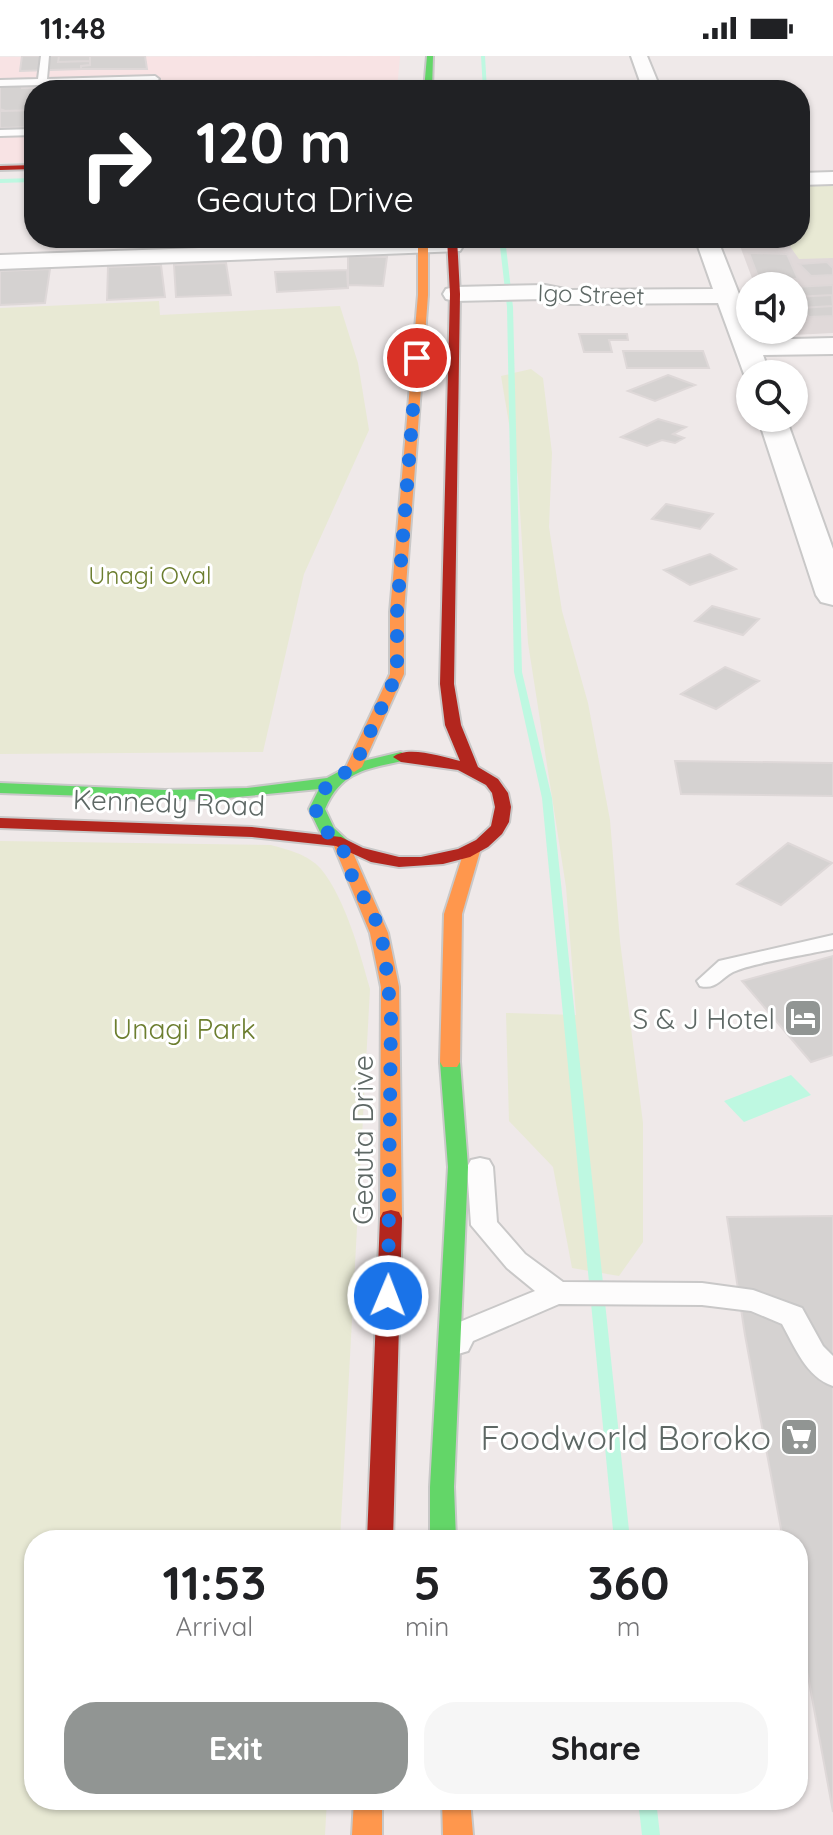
<!DOCTYPE html>
<html lang="en">
<head>
<meta charset="utf-8">
<style>
	body { margin:0; font-family:Quicksand,sans-serif; background:#f6f6f6; color:#202124; height:100vh; display:flex; flex-direction:column; font-size:30px; white-space:nowrap }
	* { box-sizing:border-box; margin:0 }
	p { font-size:26px; color:#757577 }
	.icon { flex:none; width:44px; height:44px; fill:none; stroke:currentColor; stroke-width:2; stroke-linecap:round; stroke-linejoin:round }
	.map { position:relative; flex:1; overflow:hidden }
	.panel { position:absolute; left:24px; top:1474px; width:784px; height:280px; display:flex; flex-direction:column; background:#fff; border-radius:32px; box-shadow:0 2px 6px #0004 }
	.panel>* { flex:none }
	.banner { position:absolute; left:24px; top:24px; width:786px; height:168px; border-radius:32px; box-shadow:0 2px 6px #0004; background:#202124; color:#fff; overflow:hidden }
	.controls { position:absolute; left:736px; top:216px; display:grid; gap:16px }
	.controls a { display:grid; place-items:center; width:72px; height:72px; border-radius:50%; background:#fff; box-shadow:0 2px 6px #0004; font-size:40px }
	.pin { position:absolute; display:grid; place-items:center; width:68px; height:68px; color:#fff; margin:-34px; border:4px solid #fff; border-radius:50%; box-shadow:0 2px 8px #0007 }
	.me { position:absolute; width:88px; margin:-44px; rotate:1deg; stroke-linejoin:round; filter:drop-shadow(0 0 6px #0008) }
	.turn { display:flex; align-items:center; gap:28px; height:168px; padding:0 40px; font-size:36px }
	.turn .icon { width:104px; height:104px; stroke-width:2.5 }
	.turn b { display:block; font-size:56px; line-height:68px }
	.eta { display:flex; justify-content:space-evenly; align-items:center; height:136px; text-align:center }
	.eta b { font-size:48px; font-weight:800; line-height:56px }
	.action { display:flex; gap:16px; margin-top:auto; padding:16px 40px }
	.action a { flex:1; height:92px; border-radius:32px; background:#919593; color:#fff; font-size:32px; font-weight:800; line-height:92px; text-align:center }
	.action a+a { background:#f6f6f6; color:#202124 }
	.status { display:flex; justify-content:space-between; align-items:center; height:56px; padding:0 40px; background:#fff; direction:ltr }
	.status svg { height:22px; fill:currentColor }
	.map>svg:first-child { display:block }
	.commercial { fill:#f8e3e4 }
	.education { fill:#e0d9d9 }
	.green { fill:#e8e9d4 }
	.water { fill:#bef8e1 }
	.lines { fill:none; stroke-linecap:round; stroke-linejoin:round }
	.stream { fill:#bef8e1; fill-rule:evenodd }
	.building { fill:#d5d2d1; stroke:#ded8d8; stroke-width:2 }
	.lane-casing { stroke:#c9c8c8; stroke-width:4 }
	.street-casing { stroke:#c9c8c8; stroke-width:4 }
	.fast-casing { stroke:#c9c8c8; stroke-width:4 }
	.slow-casing { stroke:#c9c8c8; stroke-width:4 }
	.jam-casing { stroke:#c9c8c8; stroke-width:4 }
	.lane { fill:#fdfcfc; fill-rule:evenodd }
	.street { fill:#fdfcfc; fill-rule:evenodd }
	.fast { fill:#63d668; fill-rule:evenodd }
	.slow { fill:#ff974d; fill-rule:evenodd }
	.jam { fill:#b3261e; fill-rule:evenodd }
	.route { stroke:#1a73e8; stroke-width:14; stroke-dasharray:0 25.2 }
	.labels { text-anchor:middle; dominant-baseline:central; stroke-width:6; stroke-linejoin:round; paint-order:stroke }
	.far-street-label { font-size:24px; fill:#5e6865; stroke:#fff }
	.far-park-label { font-size:24px; fill:#6c7e2f; stroke:#fff }
	.street-label { font-size:28px; fill:#5e6865; stroke:#fff }
	.poi-label { font-size:28px; fill:#5e6865; stroke:#fff; text-anchor:end }
	.park-label { font-size:28px; fill:#6c7e2f; stroke:#fff }
	.near-poi-label { font-size:34px; fill:#5e6865; stroke:#fff; text-anchor:end }
</style>
</head>
<body>
<div class="status"><b>11:48</b><svg viewBox="0 0 49 12"><path d="M0 12V9h3v3zM5 12V6h3v6zM10 12V3h3v9zM15 12V0h3v12zM26 1h20v11H26zM47 4h2v5h-2z"/></svg></div>
<div class="map">
<svg width="833" height="1779" viewBox="0 0 833 1779">
	<rect width="100%" height="100%" fill="#efe9e9"/>
	<path class="commercial" d="M400 0 397 34H34V106L0 107V1Z"/>
	<path class="education" d="M833 129V277L793 279 789 274H794V230H755L737 182H800V130Z"/>
	<path class="green" d="M833 129V202L799 203 784 182H800V130Z
		M159 245 160 259 340 250 358 307 369 374 304 518 263 696 0 698V252Z
		M531 313 543 322 552 397 549 471 562 555 588 647 610 764 620 885 643 1067V1186L619 1220 572 1212 553 1111 509 1065 506 957 576 959 566 831 528 587 518 421 501 320Z
		M0 785 271 789C288 794 308 798 321 813 345 842 360 897 370 933L340 1484H34V1744H327L325 1779H0Z"/>
	<path class="water" d="M791 1019 811 1039 744 1066 724 1045Z"/>
	<g class="lines">
		<path class="stream" d="M481 0H485L487 34H483Z
			M34 122V126L0 127V123Z
			M499 182H505L513 251 522 616 552 742 630 1484H614L542 742 514 616 507 251Z
			M638 1744H656L660 1779H642Z"/>
	</g>
	<path class="building" d="M22 0H90V9L81 10V13L20 15Z
		M59 0H90V5L58 6Z
		M90 0H145L147 13H81V10L90 9Z
		M0 30H22V32L62 31 61 34H34V54L5 55 0 53Z
		M34 54V71L0 72V55Z
		M749 197 787 198 798 223H759Z
		M348 200 387 201 383 230 348 229Z
		M827 206 833 212V219L811 220 799 208Z
		M226 207 231 239 176 241 174 209Z
		M161 209 165 241 107 244 108 211Z
		M50 213 45 247 0 249V215Z
		M347 214 348 232 277 236 275 216Z
		M833 229V239L794 241V231Z
		M832 239 833 250 800 252 794 245V241Z
		M833 250V260L809 261 800 252Z
		M579 278H627L628 284H609L612 296H584Z
		M623 295H703L709 312H627Z
		M668 319 695 329 655 345 628 335Z
		M658 363 686 371 673 378 684 382 675 387 662 384 647 390 621 381Z
		M666 448 713 458 700 473 652 463Z
		M710 498 736 513 690 529 664 514Z
		M712 550 759 563 743 579 695 565Z
		M725 611 759 625 716 653 681 638Z
		M675 705 833 707V740L681 738Z
		M788 787 832 807 781 849 737 828Z
		M833 900V999L811 1006 742 925Z
		M833 1160V1756L798 1566V1484H783L745 1279 727 1161Z"/>
	<g class="lines">
		<defs>
			<path id="lane" d="M41 0H49L47 23 155 20 159 23 155 26 0 30V24L38 23Z
				M34 73V79L0 80V74Z
				M833 879V893C810 898 751 907 733 916 720 923 716 934 700 930L697 925 719 905Z
				M480 1102 489 1104 493 1111 497 1166 525 1198 563 1226 702 1227 753 1234 802 1252 823 1290 833 1300V1330C806 1321 795 1291 782 1268L751 1255 702 1249 559 1248 473 1285 468 1295 458 1298 448 1295 444 1287 450 1270 535 1235 507 1212 471 1169 467 1111 471 1104Z"/>
			<path id="street" d="M631 0H647L661 34H643Z
				M833 116V128L800 129V117Z
				M695 182H717L750 266V274H753L757 284 833 282V298L763 299 770 318H750V324L744 318 718 247 570 248 545 243 455 245 446 243 443 238 446 233 455 231 545 229 570 234 713 233Z
				M452 183 460 185 463 190 460 195 0 213V199Z
				M758 362H786L833 493V549L821 546 816 539Z"/>
			<path id="fast" d="M427 0H433L432 34H424Z
				M401 696 409 701 407 704C369 713 342 713 325 753L334 772 349 786 341 791 321 778 309 753 319 733 206 744 0 737V727L165 734 247 732 327 722 355 707Z
				M450 999 457 1001 460 1006 468 1111 454 1431 456 1484H430V1431L448 1111 440 1006 443 1001Z"/>
			<path id="slow" d="M418 182H428V239L404 556V618L362 711 354 716 346 711 390 618V556L418 239Z
				M342 785 350 790 388 877 399 931 402 1162 399 1168 391 1170 383 1168 380 1162 381 931 370 877 334 790Z
				M473 787 481 792 462 858 460 1006 457 1011H443L440 1006 444 858 465 792Z
				M354 1744H382V1779H352Z
				M442 1744H470L473 1779H443Z"/>
			<path id="jam" d="M34 109V113L0 114V110Z
				M447 182H457L460 238 454 628 461 669 478 711 498 723 508 737 511 751 509 766 502 778 488 791 470 801 443 808 399 811 371 806 336 790 252 781 0 772V762L252 771 341 781 363 792 399 801H421L458 793 476 784 491 770 495 751 492 737 486 729 458 714 401 706 393 701C408 689 442 701 460 705L445 669 440 628 450 238Z
				M391 1154 399 1156 402 1162 393 1484H367L380 1162 383 1156Z"/>
		</defs>
		<use href="#lane" class="lane-casing"/>
		<use href="#street" class="street-casing"/>
		<use href="#fast" class="fast-casing"/>
		<use href="#slow" class="slow-casing"/>
		<use href="#jam" class="jam-casing"/>
		<use href="#lane" class="lane"/>
		<use href="#street" class="street"/>
		<use href="#fast" class="fast"/>
		<use href="#slow" class="slow"/>
		<use href="#jam" class="jam"/>
	</g>
	<g class="lines">
		<path class="route" d="M388 1240 391 957 384 892 375 862 350 816 342 790 322 771 316 756 319 741 329 727 354 711 397 618V556L417 302"/>
	</g>
	<defs>
		<symbol id="hotel-square" viewBox="-11 -11 22 22"><rect x="-9" y="-9" width="18" height="18" rx="4" fill="#919593" stroke="#fff"/><path d="M-6-4.5h1.5V1H6V5H4.5V3h-9V5H-6ZM-4 0a1.8 1.8 0 1 1 3.6 0ZM.5 0V-2.5h3Q6-2.5 6 0Z" fill="#fff"/></symbol>
		<symbol id="supermarket-square" viewBox="-11 -11 22 22"><rect x="-9" y="-9" width="18" height="18" rx="4" fill="#919593" stroke="#fff"/><path d="M-6-5.5h2.5l.6 2H6L4.5 2H-2.5L-4.4-4H-6ZM-1.5 3.2a1.3 1.3 0 1 0 .1 0ZM3 3.2a1.3 1.3 0 1 0 .1 0Z" fill="#fff"/></symbol>
	</defs>
	<g fill-rule="evenodd">
		<use href="#hotel-square" x="781" y="940" width="44" height="44"/>
		<use href="#supermarket-square" x="777" y="1359" width="44" height="44"/>
	</g>
	<g class="labels">
		<g class="far-street-label">
			<text transform="translate(591 238) rotate(2)">Igo Street</text>
		</g>
		<g class="far-park-label">
			<text x="150" y="519">Unagi Oval</text>
		</g>
		<g class="street-label">
			<text transform="translate(169 746) rotate(2)">Kennedy Road</text>
			<text transform="translate(362 1084) rotate(-90)">Geauta Drive</text>
		</g>
		<g class="poi-label">
			<text x="775" y="962">S &amp; J Hotel</text>
		</g>
		<g class="park-label">
			<text x="184" y="972">Unagi Park</text>
		</g>
		<g class="near-poi-label">
			<text x="771" y="1381">Foodworld Boroko</text>
		</g>
	</g>
</svg>
<div class="controls">
<a><svg class="icon" aria-label="sound" viewBox="0 0 24 24"><path d="M4 9h4l5-4v14l-5-4H4zM17 9q2 3 0 6"/></svg></a>
<a><svg class="icon" aria-label="search" viewBox="0 0 24 24"><circle cx="10" cy="10" r="6"/><path d="M15 15l6 6"/></svg></a>
</div>
<div class="pin" style="left:417px;top:302px;background:#d93025"><svg class="icon" aria-label="arrive" viewBox="0 0 24 24"><path d="M6 21V4h12l-3 4 3 4H6"/></svg></div>
<svg class="me" style="left:388px;top:1240px" viewBox="-20 -20 40 40"><circle r="17" fill="#1a73e8" stroke="#fff" stroke-width="3"/><path d="M0-11L8 9 0 5-8 9z" fill="#fff"/></svg>
<div class="banner">
<div class="turn"><svg class="icon" aria-label="right" viewBox="0 0 24 24"><path d="M7 20v-9h11M14 6l5 5-5 5"/></svg><div><b>120 m</b>Geauta Drive</div></div>
</div>
<section class="panel">
<div class="eta">
<div><b>11:53</b><p>Arrival</p></div>
<div><b>5</b><p>min</p></div>
<div><b>360</b><p>m</p></div>
</div>
<div class="action"><a>Exit</a><a>Share</a></div>
</section>
</div>
</body>
</html>
